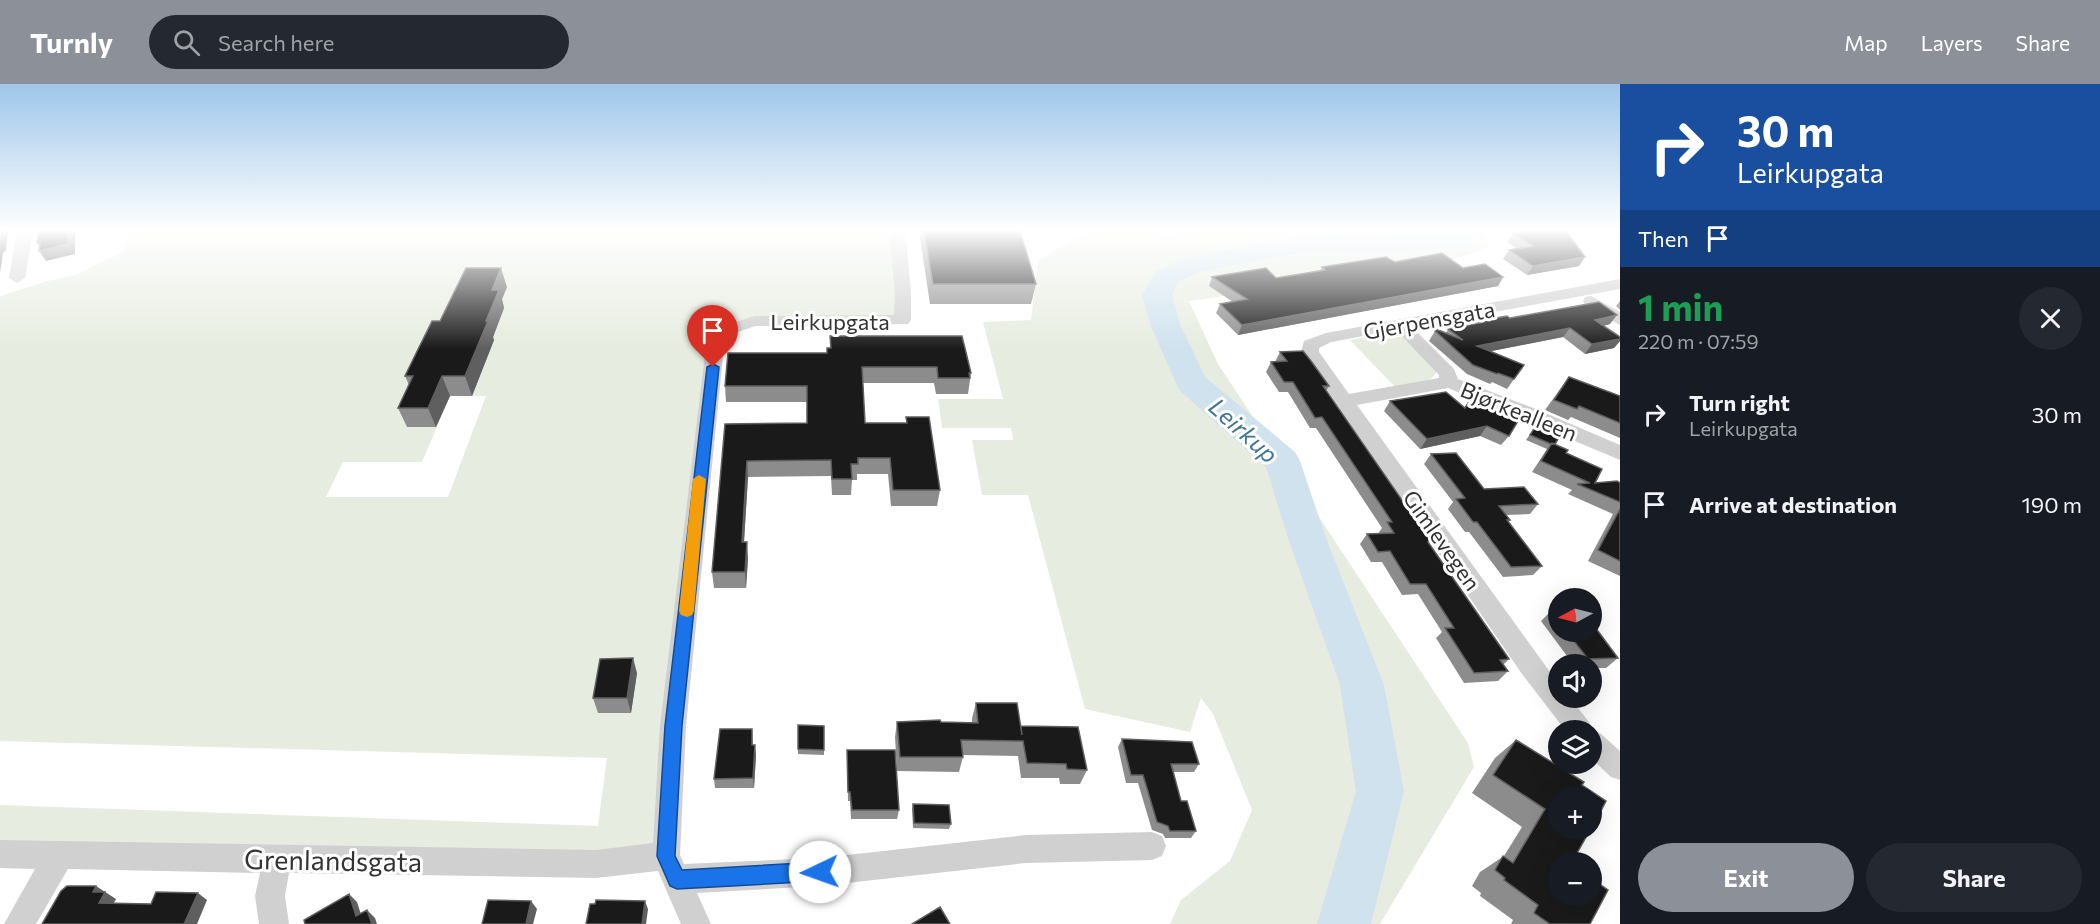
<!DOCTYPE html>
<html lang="en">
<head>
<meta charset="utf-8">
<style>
	body { margin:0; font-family:Commissioner,sans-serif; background:#242831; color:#f1f3f6; height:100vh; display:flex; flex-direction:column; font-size:22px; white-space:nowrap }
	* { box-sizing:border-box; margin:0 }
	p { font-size:20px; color:#9ea1a6 }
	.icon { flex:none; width:33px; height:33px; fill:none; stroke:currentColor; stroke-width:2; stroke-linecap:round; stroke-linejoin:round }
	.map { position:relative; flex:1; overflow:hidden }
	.side { display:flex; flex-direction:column; background:#171b24; width:480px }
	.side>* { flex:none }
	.guide { background:#1a4fa0; color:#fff; overflow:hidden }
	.needle { width:39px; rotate:263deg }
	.fabs { position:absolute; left:1548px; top:504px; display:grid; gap:12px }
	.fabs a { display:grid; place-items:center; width:54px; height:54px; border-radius:50%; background:#171b24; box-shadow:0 6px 24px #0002; font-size:30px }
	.pin { position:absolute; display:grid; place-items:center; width:51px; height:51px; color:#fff; margin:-62px -26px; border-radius:50% 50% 50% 0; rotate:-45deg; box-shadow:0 0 6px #0007 }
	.pin .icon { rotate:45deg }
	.me { position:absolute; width:66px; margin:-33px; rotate:267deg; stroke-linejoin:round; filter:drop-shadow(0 0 4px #0008) }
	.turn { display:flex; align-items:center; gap:21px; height:126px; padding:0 18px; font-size:27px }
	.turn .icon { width:78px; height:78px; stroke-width:2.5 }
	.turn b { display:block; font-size:42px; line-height:51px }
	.then { display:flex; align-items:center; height:57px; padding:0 18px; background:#0003; gap:12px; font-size:22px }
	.round { display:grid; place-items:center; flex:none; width:63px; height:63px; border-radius:32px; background:#242831 }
	.head { display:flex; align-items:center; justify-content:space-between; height:102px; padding:0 18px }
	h1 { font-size:36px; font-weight:700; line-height:45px; color:#1e9e55 }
	.cta { display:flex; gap:12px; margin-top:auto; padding:12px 18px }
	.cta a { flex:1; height:69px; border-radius:36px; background:#8c9099; color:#fff; font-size:24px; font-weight:700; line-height:69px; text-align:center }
	.cta a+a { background:#242831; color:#f1f3f6 }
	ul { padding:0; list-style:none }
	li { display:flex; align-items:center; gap:18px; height:90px; padding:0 18px }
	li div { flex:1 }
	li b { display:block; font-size:22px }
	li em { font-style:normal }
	header { display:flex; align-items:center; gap:36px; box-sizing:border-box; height:84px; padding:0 30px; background:#8c9099; color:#fff }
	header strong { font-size:28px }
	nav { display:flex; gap:33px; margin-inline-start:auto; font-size:21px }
	.search { width:420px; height:54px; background:#242831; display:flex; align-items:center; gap:15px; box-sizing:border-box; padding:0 21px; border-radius:33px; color:#9ea1a6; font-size:22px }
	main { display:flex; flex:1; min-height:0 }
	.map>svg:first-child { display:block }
	.green { fill:#e6ecdf; fill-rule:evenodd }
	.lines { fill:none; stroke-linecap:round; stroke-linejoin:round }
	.river { fill:#cfe2ee; fill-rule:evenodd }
	.minor { fill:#d0d0d0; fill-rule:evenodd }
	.wall { fill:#8c8c8c }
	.shaded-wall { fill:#5f5f5f }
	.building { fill:#1a1a1a; stroke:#5f5f5f; stroke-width:1.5 }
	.route { fill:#1a73e8; stroke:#114b97; stroke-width:1.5 }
	.slow { fill:#f59e0b }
	.labels { text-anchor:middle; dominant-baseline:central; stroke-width:6; stroke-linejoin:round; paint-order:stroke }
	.street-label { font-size:22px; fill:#333; stroke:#fff }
	.water-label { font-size:24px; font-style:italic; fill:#3f7597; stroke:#fff }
	.near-street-label { font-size:27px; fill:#333; stroke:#fff }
</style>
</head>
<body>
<header>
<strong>Turnly</strong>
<div class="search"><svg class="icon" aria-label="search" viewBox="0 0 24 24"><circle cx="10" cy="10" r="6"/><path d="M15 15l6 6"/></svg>Search here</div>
<nav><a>Map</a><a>Layers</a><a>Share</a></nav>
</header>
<main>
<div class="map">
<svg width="1620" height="840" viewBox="0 0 1620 840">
	<rect width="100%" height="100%" fill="#fff"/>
	<path class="green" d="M129 147H897L902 236 755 237 722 250 666 772 0 770V721L598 742 607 674 0 657V212L44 198 78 190 123 168ZM450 312H486L448 413H326L343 378H422Z
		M1087 147H1156L1166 151 1186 147H1481L1490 161 1482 166 1394 195 1260 207 1189 217 1218 280 1468 659 1474 683 1380 840H1170L1181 816 1230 777 1252 726 1213 630 1201 614 1190 648 1085 625 1028 411H982L972 356H1013L1011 344H942L938 315H1003L983 238 1031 236 1038 177Z
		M1393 248 1401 250 1437 287C1430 302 1410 301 1395 303L1350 256Z"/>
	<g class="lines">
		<path class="river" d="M1451 147H1477L1471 162 1461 164 1370 169 1310 167 1199 188 1178 198 1172 211 1180 240 1205 293 1295 368 1300 377 1326 454 1384 601 1404 707 1371 840H1317L1356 707 1340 601 1288 454 1266 383 1179 306 1150 240 1142 211 1156 187 1191 173 1310 151 1370 153Z"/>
		<path class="minor" d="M17 147H33L25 194 17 199 9 194Z
			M889 147H905L911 208V236L908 240 755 242 738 248 724 262 686 642 680 771 684 780 820 774 1026 751 1152 748 1162 752 1166 762 1162 772 1152 776 1026 779 820 802 697 809 711 840H681L658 787 596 794 289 789 285 812 289 840H259L255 812 260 789 68 785 36 840H4L35 785 0 784V756L596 766 653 759 660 642 706 262 717 247 726 241 755 232 894 231 895 208Z
			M1620 195V205L1412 243 1454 285 1458 295 1536 325 1620 361V376L1448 304 1357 321 1558 599V614H1570L1589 638 1593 646 1601 650 1620 667V696L1611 693 1592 675V646H1565L1522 590 1301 268 1304 257 1326 249ZM1396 246 1439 291V294L1349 310 1319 268V264L1331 258Z
			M1591 212 1620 228V241L1585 221 1583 217 1585 213Z"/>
	</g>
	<path class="wall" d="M919 147H1020L1036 200 1031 220H930Z
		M1520 147H1566L1579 182 1527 191 1503 175 1509 166 1517 164 1507 158 1513 149Z
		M1395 178 1463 184 1503 193 1498 202 1238 251 1216 229 1220 220 1233 218 1209 202 1212 193 1276 194 1320 187 1322 183Z
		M507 203 502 215 504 224 493 253 494 256 472 312H450L436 343H407L398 324 409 301 405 292 440 237Z
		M1620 217V226L1616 222Z
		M1510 234 1610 240 1603 242 1620 253V257L1614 264 1585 270 1563 253 1491 267 1524 281 1507 305 1492 298 1490 300 1467 290 1429 257 1436 245 1446 249 1448 245 1481 238 1483 236Z
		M830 252 971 289 968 310H936L934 299H863L865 339H906V333L940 406 937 422H891L888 390H857V396H852L851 411H832L831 392 748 393 744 458 748 474 746 504H714L712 488 725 340 807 339V318H726L725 302 827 269 830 264Z
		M1280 268 1329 302 1326 307 1431 458 1429 460 1509 575 1503 581 1508 587 1498 597 1464 599 1436 554 1442 548 1418 510 1402 511 1382 478H1371L1360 460 1367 450H1380L1379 448 1382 444 1316 344H1310L1288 308H1279L1266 288 1271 278H1275Z
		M1569 293 1620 312V354L1571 333 1568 336 1545 326Z
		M1390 317 1465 324 1509 352 1501 361 1480 352 1420 365 1384 327Z
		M1539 337 1555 360 1566 369 1595 399H1620V492L1588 477 1613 430 1568 410 1572 406 1532 388 1547 365 1526 356Z
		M1431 370 1484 405 1538 420 1530 430 1506 431 1510 436 1508 438 1542 482 1533 491 1503 493 1469 448H1465L1448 425 1453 418 1424 380Z
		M1551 527H1558V548H1592L1618 574 1606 584H1592V580H1573L1541 537Z
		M637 589 631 629H598L593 614Z
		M976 619 1021 642 1087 686 1080 700H1060L1059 694H1021L1018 672 963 671V673L959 688 897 687 895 653 897 638 972 639V634Z
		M798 641 824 642V671L798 670Z
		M752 645 753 661 756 671 754 704H715L714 695Z
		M1122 655 1199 680 1194 688H1173L1181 717 1196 747 1191 754H1165L1163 750 1152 746 1138 699H1126L1118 663Z
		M1516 656 1582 701 1558 778 1590 840H1511L1513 836 1480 812 1481 809 1472 802 1480 788 1504 772 1522 743 1472 709 1495 674Z
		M847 666 899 726 897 735H851L850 717H848Z
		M913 720 951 740 949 745 913 744 912 725Z"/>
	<path class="shaded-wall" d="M1 147H8L6 166 3 169 0 188V158Z
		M68 147H75V170L46 177 39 167 42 166 37 159Z
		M1585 173 1579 182 1527 191 1533 182Z
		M501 184 507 203 502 215 504 224 493 253 494 256 472 312 465 292 486 237 492 206Z
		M1503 193 1498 202 1238 251 1242 241Z
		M1617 231 1610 240 1588 246 1595 236Z
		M1570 244 1563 253 1471 271 1477 262Z
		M1620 255V257L1614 264 1585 270 1592 260Z
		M442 292 450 312 436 343 428 324Z
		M1487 342 1480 352 1420 365 1427 355Z
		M747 377 748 393 743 474 742 458Z
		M747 458 748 474 746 504 745 488Z
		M633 574 637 589 631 629 627 614Z
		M755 661 756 671 754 704 753 694Z
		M96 802 116 815 110 826 99 819 93 808Z
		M198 809 207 816 197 840H184Z
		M349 810 357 818 364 840 356 832Z
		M531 817 537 825 533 840H526Z
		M645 817 648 825 646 840H642Z
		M367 826 375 834 377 840H372Z"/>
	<path class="building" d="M39 147H68V160L39 167 40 159H37Z
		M924 147H1020L1036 200H933Z
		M1524 147H1566L1585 173 1533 182 1509 166 1533 162 1513 149Z
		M1442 169 1463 184 1485 180 1503 193 1242 241 1220 220 1247 215 1212 193 1266 184 1276 194 1325 186 1322 183 1386 173 1395 178Z
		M466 184H501L492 206H499L486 237H488L465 292H442L428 324H398L413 292H405L432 237H440Z
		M1599 218 1617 231 1595 236 1620 253V255L1592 260 1570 244 1477 262 1524 281 1514 295 1498 289 1497 290 1473 281 1435 247 1436 245 1463 256 1448 245 1484 238 1483 236 1507 232 1510 234Z
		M830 252H962L971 289H969L970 294H938L937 283H862L865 339H907L906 333H929L940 406H893L890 374H858V380H851L852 395H832L831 376 747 377 742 458H747L745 488H712L725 340 807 339V302H725L728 269H827V264H831Z
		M1303 267 1311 277 1329 302H1323L1431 458H1428L1509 575 1500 576 1508 587 1474 589 1445 544H1454L1426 500H1410L1390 467 1378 468 1367 450 1394 449 1387 438H1392L1322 333 1315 334 1293 298H1284L1271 278 1287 277 1280 268Z
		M1569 293 1620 312V339L1579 322 1577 325 1554 316Z
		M1446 308 1465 324 1470 316 1518 337 1509 352 1487 342 1427 355 1390 317Z
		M1539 337 1563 347 1555 360 1552 359 1551 360 1530 351Z
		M1552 359 1568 366 1566 369 1602 385 1595 399 1617 397 1620 399V418L1577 400 1590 399 1541 377Z
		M1456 369 1484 405 1524 403 1538 420 1499 422 1510 436H1507L1542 482 1511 483 1477 438H1473L1456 415 1465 414 1431 370Z
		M1620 425V477L1598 466Z
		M1551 527H1558V536Z
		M1592 539 1618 574 1588 575 1567 548H1592Z
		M633 574 627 614H593L600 575Z
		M976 619H1017L1022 651 1021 642 1078 643 1087 686 1067 685 1066 680 1027 679 1023 657 961 656 963 673H900L897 638 940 636 941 638 978 639Z
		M798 641 824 642V666L798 665Z
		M720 645H752V661H755L753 694 714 695Z
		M1122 655 1192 658 1199 680H1171L1181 717H1187L1196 747H1170L1168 742 1157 738 1143 691H1131Z
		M1516 656 1584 698 1582 701 1606 717 1592 744V712H1558V746H1590L1572 778H1558V812H1592V795L1608 806 1590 840H1550L1534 829 1538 821 1504 796 1505 794 1495 786 1503 772 1513 779 1545 725 1493 691Z
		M847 666H895L899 726H852L850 708H848Z
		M913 720 949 721 951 740 914 739Z
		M67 802H96L93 808H105L99 819 151 820 156 808 198 809 184 840H42L61 807Z
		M349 810 356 832 367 826 372 840H305L304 836Z
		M488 816 531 817 526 840H482Z
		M596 816 645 817 642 840H586L590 820H595Z
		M940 823 950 840H912Z"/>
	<linearGradient id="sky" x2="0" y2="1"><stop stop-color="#9ec6ea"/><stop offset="0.55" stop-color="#fff"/><stop offset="1" stop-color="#fff" stop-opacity="0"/></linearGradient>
	<rect width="1620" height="265" fill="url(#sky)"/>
	<path class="route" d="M713 280 719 283 682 642 675 772 682 786 820 778 827 781 830 788 827 794 820 797 677 805 670 802 657 772 665 642 707 283Z"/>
	<path class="slow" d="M699 391 706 395 694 527 692 531 687 533 681 531 679 527 693 395Z"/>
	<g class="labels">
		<g class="street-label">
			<text transform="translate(1429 236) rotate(-10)">Gjerpensgata</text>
			<text x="830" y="237">Leirkupgata</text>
			<text transform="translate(1519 327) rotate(22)">Bjørkealleen</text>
			<text transform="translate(1442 456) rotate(55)">Gimlevegen</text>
		</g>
		<g class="water-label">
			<text transform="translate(1244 346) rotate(42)">Leirkup</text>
		</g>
		<g class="near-street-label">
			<text transform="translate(333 776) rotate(1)">Grenlandsgata</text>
		</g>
	</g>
</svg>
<div class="fabs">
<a><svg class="needle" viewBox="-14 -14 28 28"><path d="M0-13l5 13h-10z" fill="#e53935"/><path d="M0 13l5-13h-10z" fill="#9ea1a6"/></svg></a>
<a><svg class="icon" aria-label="sound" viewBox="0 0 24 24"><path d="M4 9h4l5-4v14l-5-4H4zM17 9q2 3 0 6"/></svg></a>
<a><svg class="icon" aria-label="layers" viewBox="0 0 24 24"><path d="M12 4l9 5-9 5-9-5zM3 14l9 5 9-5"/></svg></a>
<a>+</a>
<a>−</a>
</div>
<div class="pin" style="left:713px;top:283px;background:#d93025"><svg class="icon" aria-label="arrive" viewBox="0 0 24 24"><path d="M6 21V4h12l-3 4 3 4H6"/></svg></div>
<svg class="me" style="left:820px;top:788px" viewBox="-20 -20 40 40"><circle r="19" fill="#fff"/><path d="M0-13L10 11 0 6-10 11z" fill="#1a73e8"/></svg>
</div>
<section class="side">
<div class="guide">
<div class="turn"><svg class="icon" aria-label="right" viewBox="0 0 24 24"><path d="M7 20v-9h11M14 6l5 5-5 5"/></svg><div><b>30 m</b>Leirkupgata</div></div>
<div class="then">Then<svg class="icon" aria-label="arrive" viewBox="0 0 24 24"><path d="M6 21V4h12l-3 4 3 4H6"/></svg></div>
</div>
<div class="head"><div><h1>1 min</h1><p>220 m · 07:59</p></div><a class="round"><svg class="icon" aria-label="close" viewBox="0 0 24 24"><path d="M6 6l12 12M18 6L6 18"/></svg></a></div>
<ul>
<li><svg class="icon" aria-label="right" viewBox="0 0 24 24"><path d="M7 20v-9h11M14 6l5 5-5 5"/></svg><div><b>Turn right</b><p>Leirkupgata</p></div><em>30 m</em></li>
<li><svg class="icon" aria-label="arrive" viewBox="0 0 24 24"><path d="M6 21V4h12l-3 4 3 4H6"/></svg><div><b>Arrive at destination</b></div><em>190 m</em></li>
</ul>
<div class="cta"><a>Exit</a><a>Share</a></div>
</section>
</main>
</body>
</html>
